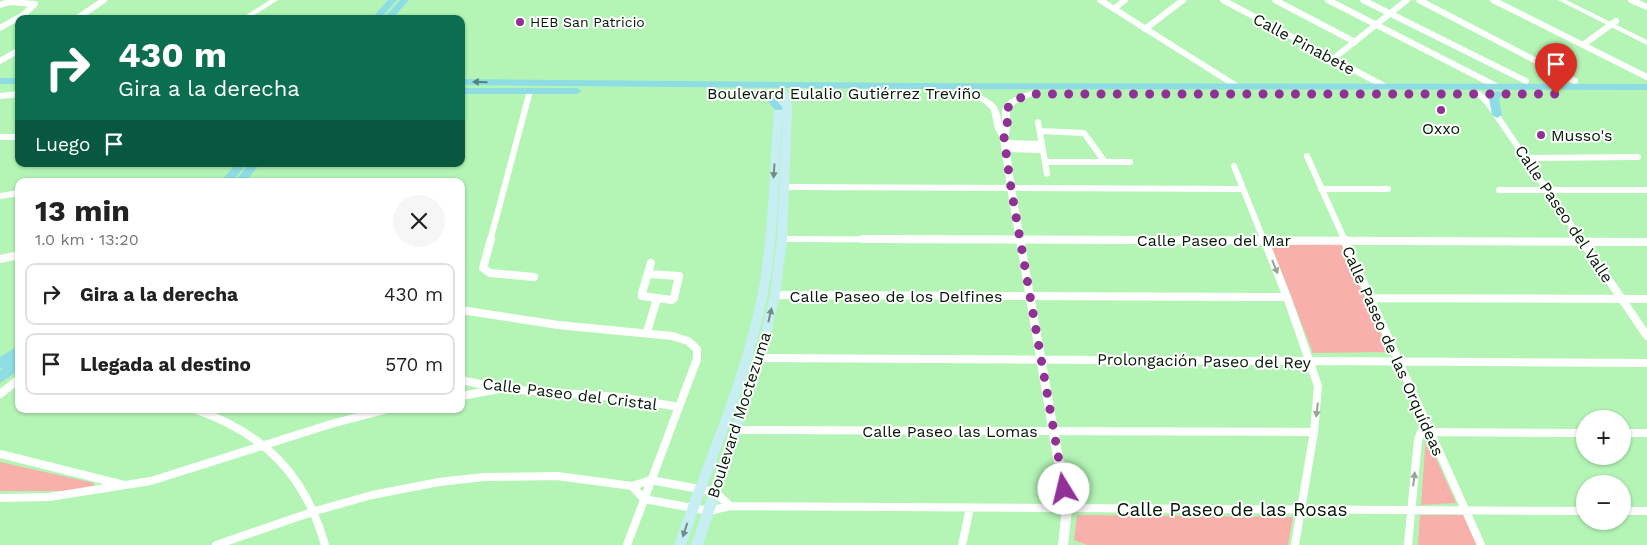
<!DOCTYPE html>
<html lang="es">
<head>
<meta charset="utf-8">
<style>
	body { margin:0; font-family:"Work Sans",sans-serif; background:#f6f6f6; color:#222; height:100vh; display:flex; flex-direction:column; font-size:19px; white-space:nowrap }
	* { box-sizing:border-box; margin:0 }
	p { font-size:16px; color:#767676 }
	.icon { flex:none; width:28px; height:28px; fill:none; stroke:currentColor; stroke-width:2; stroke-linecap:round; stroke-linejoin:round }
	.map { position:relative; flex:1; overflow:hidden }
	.details { position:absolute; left:15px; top:178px; width:450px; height:235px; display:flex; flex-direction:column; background:#fff; border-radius:10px; box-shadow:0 1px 4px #0004 }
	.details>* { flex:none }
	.top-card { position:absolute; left:15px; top:15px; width:450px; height:152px; border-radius:10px; box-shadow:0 1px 4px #0004; background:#0b6e4f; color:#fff; overflow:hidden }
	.fabs { position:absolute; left:1576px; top:410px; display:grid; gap:10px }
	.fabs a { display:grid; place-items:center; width:55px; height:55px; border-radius:50%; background:#fff; box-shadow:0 1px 4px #0004; font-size:25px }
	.pin { position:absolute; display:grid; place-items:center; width:42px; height:42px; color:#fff; margin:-51px -21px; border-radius:50% 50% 50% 0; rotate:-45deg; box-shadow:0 0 5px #0007 }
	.pin .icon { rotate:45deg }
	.me { position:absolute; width:55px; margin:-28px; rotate:351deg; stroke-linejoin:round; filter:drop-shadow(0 0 4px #0008) }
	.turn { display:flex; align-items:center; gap:18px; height:105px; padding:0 20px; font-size:22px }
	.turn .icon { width:65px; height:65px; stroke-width:2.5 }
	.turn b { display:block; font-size:35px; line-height:42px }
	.then { display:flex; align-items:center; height:48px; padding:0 20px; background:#0003; gap:10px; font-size:19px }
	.round { display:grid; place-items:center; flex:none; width:52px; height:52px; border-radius:26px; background:#f6f6f6 }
	.head { display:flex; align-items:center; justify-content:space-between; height:85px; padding:0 20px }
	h1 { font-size:30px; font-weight:700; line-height:38px }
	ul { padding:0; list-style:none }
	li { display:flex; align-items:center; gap:15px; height:62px; margin:0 10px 8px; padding:0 10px; border:2px solid #e0e0e0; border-radius:10px }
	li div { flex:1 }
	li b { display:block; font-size:19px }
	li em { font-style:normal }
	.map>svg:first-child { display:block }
	.green { fill:#f7b1aa }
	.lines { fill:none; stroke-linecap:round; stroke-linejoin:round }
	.minor-far1 { stroke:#fff; stroke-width:6 }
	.minor { stroke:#fff; stroke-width:8 }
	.tertiary { fill:#fff; fill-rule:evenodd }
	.secondary { fill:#c7eef2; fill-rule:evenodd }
	.primary { fill:#8edde5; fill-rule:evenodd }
	.oneway { fill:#4f847f }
	.oneway2 { fill:#6e8e86 }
	.oneway3 { fill:#99a39a }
	.route { stroke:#913097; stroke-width:9; stroke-dasharray:0 16.2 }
	.poi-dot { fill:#913097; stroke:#fff; stroke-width:2 }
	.labels { text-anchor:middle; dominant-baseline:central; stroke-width:4; stroke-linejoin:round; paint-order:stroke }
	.far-poi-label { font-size:14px; fill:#011803; stroke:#fff; text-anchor:start }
	.street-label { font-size:16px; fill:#011803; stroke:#fff }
	.poi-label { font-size:16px; fill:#011803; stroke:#fff }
	.near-street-label { font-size:19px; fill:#011803; stroke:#fff }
</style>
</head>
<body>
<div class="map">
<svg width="1647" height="545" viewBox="0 0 1647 545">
	<rect width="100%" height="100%" fill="#b4f5b6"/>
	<path class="green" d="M1341 244 1389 352 1313 353 1271 245Z
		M1426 436 1456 503 1421 505Z
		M0 462 94 483 93 489 78 491H0Z
		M1077 515 1293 517 1288 545H1087L1074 540Z
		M1420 515H1464L1477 545H1418Z"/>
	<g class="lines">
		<path class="minor-far1" d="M1100 0 1238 87
			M1223 0 1386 87
			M1275 0 1355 42
			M1328 0 1498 87
			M1363 0 1526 81
			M1419 0 1575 81
			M1493 0 1647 77
			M1631 0 1647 7
			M0 5 9 2 35 4 23 15 0 28
			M1114 9 1125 0
			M76 19 104 0
			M1145 29 1183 0
			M1583 45 1616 21
			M1333 59 1407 0
			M0 61 19 50
			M1479 94 1488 103 1582 241
			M0 96 19 94
			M1038 122 1047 174
			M1040 131 1084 133 1105 162
			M0 137H19
			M1005 143 1042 144
			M1006 149 1043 150
			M1307 156 1345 241
			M1527 158 1638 157
			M1046 162H1130
			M1234 166 1264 241
			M785 187 1243 189
			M1321 189H1388
			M1499 190H1647
			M0 196 19 193
			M782 239 1223 241
			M490 241 530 91"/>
		<path class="minor" d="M491 239 483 268 490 273 534 277
			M863 239 1647 242
			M1264 239 1287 297 1318 386 1314 432 1295 545
			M1344 239 1481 545
			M1581 239 1647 336
			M0 259 19 255
			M648 274 679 276 674 298 672 300 642 296V293L651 263
			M775 295 1287 297
			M1370 298 1647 299
			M461 310 558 325 672 336 688 341 697 349V359L627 545
			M647 332 657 299
			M760 358 1647 363
			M461 380 504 389 620 397 679 407
			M0 394 19 379
			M461 396 500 389
			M194 409C264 433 305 474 325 545
			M735 430 1314 432
			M1622 433H1647
			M0 454 124 485
			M632 486 644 499 709 511 730 506 1585 511
			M0 498 49 497 151 481 331 424 388 409
			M1622 511H1647
			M216 545 315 511 372 495 439 482 484 477 557 476 632 486 651 480 715 492 730 506
			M962 545 970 508
			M1408 545 1418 440 1421 432 1585 433"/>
		<path class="tertiary" d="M270 0H278L248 19H240Z
			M1558 0H1566L1647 40V45Z
			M1032 91 1036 93 1035 95 1021 100 1010 108V129L1008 138 1015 188 1072 509 1068 545H1058L1062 509 1007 188 1000 138 995 129 991 110 985 104 968 94 972 92H975C998 104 998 103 1003 129 1003 123 1001 117 1002 111 1003 99 1022 94 1032 91Z"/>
		<path class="secondary" d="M784 90 787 91 791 99 792 109 787 239 780 295 765 358 703 545H691L755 358 770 295 777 239 783 102C778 165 780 229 768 292 752 379 714 461 686 545H674C703 461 741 380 758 292 770 229 769 163 775 99L781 91Z"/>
		<path class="primary" d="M388 0H397L380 19H371Z
			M400 0H409L392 19H383Z
			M0 78H19V84H0Z
			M461 79 915 83 1647 84V90L915 89 461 85Z
			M461 88H577L582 91 577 94H461Z
			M750 89 771 94 783 108 781 110H775L765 98 747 94V90Z
			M1498 91 1503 94 1499 99 1502 115 1497 118 1492 115 1489 98 1495 92Z
			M236 164H247L232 181H221Z
			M249 164H260L246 181H235Z
			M19 345V357L16 359 19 358V370L0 383V371L4 368 0 369V357Z"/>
	</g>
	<defs><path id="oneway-solid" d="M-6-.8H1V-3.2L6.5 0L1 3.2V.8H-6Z" transform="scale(1.25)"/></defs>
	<use class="oneway" href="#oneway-solid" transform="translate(480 82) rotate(-179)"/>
	<g class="oneway2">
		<use href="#oneway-solid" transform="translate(774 171) rotate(94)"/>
		<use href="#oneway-solid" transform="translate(770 315) rotate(-77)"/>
		<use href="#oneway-solid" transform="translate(685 530) rotate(108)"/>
	</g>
	<g class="oneway3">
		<use href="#oneway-solid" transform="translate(1275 267) rotate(68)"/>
		<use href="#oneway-solid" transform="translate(1317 410) rotate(97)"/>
		<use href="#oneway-solid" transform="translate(1414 479) rotate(-83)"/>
	</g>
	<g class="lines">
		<path class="route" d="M1064 489 1011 188 1004 138 1008 130 1006 110 1014 100 1032 94H1556"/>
	</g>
	<g class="poi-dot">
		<circle cx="520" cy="22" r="5"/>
		<circle cx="1441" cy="110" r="5"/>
		<circle cx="1541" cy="135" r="5"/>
	</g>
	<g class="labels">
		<g class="far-poi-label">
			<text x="530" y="22">HEB San Patricio</text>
		</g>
		<g class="street-label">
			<text transform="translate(1304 44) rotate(28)">Calle Pinabete</text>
			<text x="844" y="93">Boulevard Eulalio Gutiérrez Treviño</text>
			<text transform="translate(1564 214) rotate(56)">Calle Paseo del Valle</text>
			<text x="1214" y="240">Calle Paseo del Mar</text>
			<text x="896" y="296">Calle Paseo de los Delfines</text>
			<text transform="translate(1393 351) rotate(66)">Calle Paseo de las Orquídeas</text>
			<text transform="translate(1204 361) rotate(1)">Prolongación Paseo del Rey</text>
			<text transform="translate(570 394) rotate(7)">Calle Paseo del Cristal</text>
			<text transform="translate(739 415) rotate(-72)">Boulevard Moctezuma</text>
			<text x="950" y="431">Calle Paseo las Lomas</text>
		</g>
		<g class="poi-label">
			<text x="1441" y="128">Oxxo</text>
			<text x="1551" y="135" text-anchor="start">Musso's</text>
		</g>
		<g class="near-street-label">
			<text x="1232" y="509">Calle Paseo de las Rosas</text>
		</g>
	</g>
</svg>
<div class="fabs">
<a>+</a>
<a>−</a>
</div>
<div class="pin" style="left:1556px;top:94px;background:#d93025"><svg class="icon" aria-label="arrive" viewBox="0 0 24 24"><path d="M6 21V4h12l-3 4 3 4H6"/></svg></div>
<svg class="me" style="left:1064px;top:489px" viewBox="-20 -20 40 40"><circle r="19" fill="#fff"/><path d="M0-13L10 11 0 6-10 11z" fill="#913097"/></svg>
<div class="top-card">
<div class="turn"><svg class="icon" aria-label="right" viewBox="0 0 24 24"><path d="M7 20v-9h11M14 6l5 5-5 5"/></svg><div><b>430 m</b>Gira a la derecha</div></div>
<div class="then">Luego<svg class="icon" aria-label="arrive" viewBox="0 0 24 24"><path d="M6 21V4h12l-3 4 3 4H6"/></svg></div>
</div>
<section class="details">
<div class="head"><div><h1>13 min</h1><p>1.0 km · 13:20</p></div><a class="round"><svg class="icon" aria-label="close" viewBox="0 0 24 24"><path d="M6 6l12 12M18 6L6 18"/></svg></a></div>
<ul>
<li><svg class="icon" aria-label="right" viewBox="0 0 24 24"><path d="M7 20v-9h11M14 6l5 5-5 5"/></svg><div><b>Gira a la derecha</b></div><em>430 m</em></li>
<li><svg class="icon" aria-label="arrive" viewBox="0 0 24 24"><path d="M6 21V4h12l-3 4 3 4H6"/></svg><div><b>Llegada al destino</b></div><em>570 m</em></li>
</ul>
</section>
</div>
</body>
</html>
